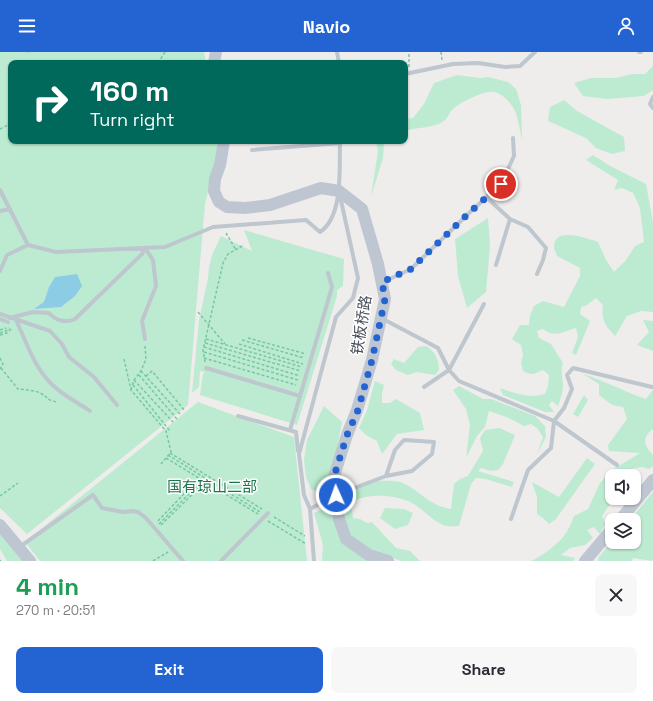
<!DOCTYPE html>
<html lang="en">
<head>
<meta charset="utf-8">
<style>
	body { margin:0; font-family:"Space Grotesk","Noto Sans SC",sans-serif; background:#f7f7f7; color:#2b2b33; height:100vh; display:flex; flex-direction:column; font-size:15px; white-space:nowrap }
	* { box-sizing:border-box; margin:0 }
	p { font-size:13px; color:#7c7c81 }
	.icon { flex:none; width:22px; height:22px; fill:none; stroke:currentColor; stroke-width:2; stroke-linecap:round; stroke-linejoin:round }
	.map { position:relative; height:509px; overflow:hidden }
	.side { display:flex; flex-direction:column; background:#fff; flex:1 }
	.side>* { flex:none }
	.hud { position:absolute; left:8px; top:8px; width:400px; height:84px; border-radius:8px; box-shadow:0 1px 3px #0004; background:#00695c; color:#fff; overflow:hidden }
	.controls { position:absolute; left:605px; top:417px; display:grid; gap:8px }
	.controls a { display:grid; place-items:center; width:36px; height:36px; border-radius:8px; background:#fff; box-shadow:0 1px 3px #0004; font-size:20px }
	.pin { position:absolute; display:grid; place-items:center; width:34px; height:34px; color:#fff; margin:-17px; border:2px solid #fff; border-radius:50%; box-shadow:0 1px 4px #0007 }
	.me { position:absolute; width:44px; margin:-22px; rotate:358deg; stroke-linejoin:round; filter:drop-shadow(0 0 3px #0008) }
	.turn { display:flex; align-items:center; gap:14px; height:84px; padding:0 16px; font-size:18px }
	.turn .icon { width:52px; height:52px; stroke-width:2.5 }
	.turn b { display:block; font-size:28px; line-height:34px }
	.round { display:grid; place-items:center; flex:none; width:42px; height:42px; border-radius:8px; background:#f7f7f7 }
	.headline { display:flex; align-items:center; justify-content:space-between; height:68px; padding:0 16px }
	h1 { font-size:24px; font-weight:700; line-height:30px; color:#1e9e55 }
	.cta { display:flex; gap:8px; margin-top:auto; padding:8px 16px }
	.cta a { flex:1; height:46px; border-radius:8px; background:#2464d2; color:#fff; font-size:16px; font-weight:700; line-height:46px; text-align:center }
	.cta a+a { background:#f7f7f7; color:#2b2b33 }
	header { display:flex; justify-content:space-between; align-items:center; height:52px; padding:0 16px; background:#2464d2; color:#fff; font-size:18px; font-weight:700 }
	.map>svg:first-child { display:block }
	.green { fill:#bcebd1 }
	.water { fill:#8ccde5 }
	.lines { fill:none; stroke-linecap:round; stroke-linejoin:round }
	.path { stroke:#77c7a4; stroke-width:1.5; stroke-dasharray:3 2; stroke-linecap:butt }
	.lane { stroke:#bec6ce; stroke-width:4 }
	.secondary { stroke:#bec6d2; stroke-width:12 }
	.route { stroke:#2464d2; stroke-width:7; stroke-dasharray:0 12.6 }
	.labels { text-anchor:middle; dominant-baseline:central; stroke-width:3; stroke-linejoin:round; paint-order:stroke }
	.street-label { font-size:15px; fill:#464e58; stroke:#fff }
	.park-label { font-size:15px; fill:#1c744e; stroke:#fff }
</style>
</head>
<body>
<header><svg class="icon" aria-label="menu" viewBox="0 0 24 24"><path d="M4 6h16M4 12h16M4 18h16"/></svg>Navio<svg class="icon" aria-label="person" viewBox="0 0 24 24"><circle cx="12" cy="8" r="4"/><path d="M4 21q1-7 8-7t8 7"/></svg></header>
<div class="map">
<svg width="653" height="509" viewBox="0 0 653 509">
	<rect width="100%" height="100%" fill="#efecec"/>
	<path class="green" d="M0 0H204L206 11H11V89H220V90L205 152 188 353 27 482 0 456Z
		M653 14V38L644 44 607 47 583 44 574 31 591 26H616L632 22H645Z
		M457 23 480 26 488 25 508 30 516 37 521 53 522 88C520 80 518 65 515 59 511 51 504 43 495 40 484 38 461 50 453 57 449 60 448 66 444 69 435 76 416 75 405 79V67L413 66 424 52 434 31Z
		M564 48 577 59 624 85 625 99 612 102 596 96 586 86 548 69 550 55Z
		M376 89H388L384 92 383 106 371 145 378 99Z
		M593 103 610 114 646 132 653 170V260L641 259 627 264 615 284C605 273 601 268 603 253L596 246 587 253 581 255 580 262 590 269 576 303 572 301 578 285 576 276C563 279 556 287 543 277L537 279 539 286 551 292 563 311C560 319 563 326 563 335 563 338 560 350 558 354L552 349 549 353 554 360H545L503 343 500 336C515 341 529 347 545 342L548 334 549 323 543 318C535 322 531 324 523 319L521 311 523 303 521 293 512 287 520 273H529L530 264 534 254 543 249 564 255 580 224V216L557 204C556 201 554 197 554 194 555 174 588 187 598 190L606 208 614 220 626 208 635 194 644 190 640 156 633 141 622 136 614 138 618 128 586 108Z
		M488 166 490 194 486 240 467 256 458 224 455 187Z
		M244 178 344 207 343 234 337 238V244L297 373 200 343 203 322 205 320 200 319 199 335 192 341 199 268 208 226 209 215 212 203 221 184 252 199Z
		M643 268 653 269V299L637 293 649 280Z
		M426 294C435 299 439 308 439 318L435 323 417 320 408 323 396 318 391 312 394 307 404 311 418 295Z
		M583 322C605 329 625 340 646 347L653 338V377C641 386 644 394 653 403V414L649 417 642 415 630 417 626 424H612V446H614L602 464 605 472 600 482 594 475 587 478 593 486 585 493 570 496 561 503 575 506 573 509H531C536 507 540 504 545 501 560 490 568 482 574 464L588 457 600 431 612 418 640 401 609 399 608 393 627 367 623 355 612 353 599 343V332Z
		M375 329 384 333 382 342V351H390L396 347 420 361 424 378 397 382 382 402 377 389 366 383 359 376 367 358Z
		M459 334 483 347H491L535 364 545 374 546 385 537 402 543 385 537 376 531 372 524 374 509 366 489 359 485 375 477 384 466 406 470 373 466 357 453 338Z
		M584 343 588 348 578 365 573 362Z
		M198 350 294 385 307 509H40L25 490Z
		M324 354 342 370 331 428 328 434 319 441 311 437 306 425 304 408 307 388Z
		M499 376 515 383 503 412 498 418 490 419 481 416 478 419 514 430 512 435 486 427 476 426 471 432 459 474C455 474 450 475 446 474 432 470 423 456 410 450 395 443 369 441 354 449L352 456 353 466 360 467 367 471 372 470 396 496 410 499 420 509H401L370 497 349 483C347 475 343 466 343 459 343 438 357 431 375 429 384 429 395 428 403 431 422 440 428 453 451 457L454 432 460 427 468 424 483 399 480 386 485 378Z
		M587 406 595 412 556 467 549 472 543 466 537 462V445L532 430 559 445Z
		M653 440V507L652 509 633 506 632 509H598L599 505 612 489 634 490V468H630Z
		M325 456 332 462 339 484 374 509H322L323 493 314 461Z
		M385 456 404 457 413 461 408 473 395 477 380 466Z
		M0 480 24 509H7L0 497Z"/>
	<path class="water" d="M77 222 82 234 75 244 61 255 34 257 44 250 49 235 55 225Z"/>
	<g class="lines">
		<path class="path" d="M28 0H29
			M441 0 442 8
			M158 11 165 0
			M409 15V0
			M0 77 8 73 10 66 11 65
			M226 181 236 198
			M198 260 225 292
			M0 278 6 276
			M0 281 6 279 9 276
			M0 283 7 281 11 277
			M248 286 306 302
			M206 287 302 315
			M242 288 304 306
			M205 291 301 319
			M239 292 303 312
			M204 295 300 324
			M204 300 298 328
			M0 306 3 312 0 317
			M204 306 296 333
			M124 307 131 338 166 379 171 400 161 412
			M205 310 203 298 223 211 228 202 244 193
			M1 316 18 337C26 338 36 338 42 342 49 346 46 348 57 350
			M141 319 181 363
			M139 323 177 367
			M146 324 152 319 185 359
			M134 328 173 370
			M133 333 170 379
			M131 338 134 328 141 319 146 307 145 294
			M170 401 262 457
			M168 403 260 460
			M166 406 258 462
			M0 444 18 431
			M274 465 305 484
			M158 469 199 426
			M268 469 306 492
			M159 472 203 428
			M161 473 205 430
			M0 508 1 509
			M153 509 168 500"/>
		<path class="lane" d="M337 0 339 11
			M639 0H641
			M405 22 453 12 478 11 505 15 520 14 535 0
			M653 45 650 52 653 56
			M252 98 340 91
			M0 138 28 193 56 200 165 195 213 175 306 168 320 180C344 164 339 115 340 89
			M486 145 510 167 528 175 546 196 543 208 537 222
			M0 159 10 157
			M496 213 510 167
			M0 219 7 203 28 193
			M383 230 411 217 468 162 501 132 514 104 513 86
			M0 262 50 279 62 292 69 305 94 325 117 353
			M10 266 33 260 49 261C56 269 66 271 75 267L142 202 145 196
			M0 267 8 270
			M383 267 438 296 449 318 459 329 554 369 564 356 572 337 567 323 573 316 652 335
			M16 268C25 287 32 309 46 326 57 340 75 349 90 359
			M145 287 142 269 156 234 153 208 145 196
			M206 316 300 344 290 378
			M424 335 449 318 484 252
			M300 344 332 235 328 221
			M238 364 296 380 298 399
			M310 457 336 443 386 424 395 398 404 388 434 390 432 402 412 419 386 424
			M511 467 528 418 551 396 554 369 617 413
			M21 494 93 443 102 456 123 460 133 459 138 460 146 466 183 509
			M221 509 268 461
			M314 509 310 457 304 443 299 402 336 265 353 246 358 226 340 144"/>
		<path class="secondary" d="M214 11 216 0
			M224 89 220 113 215 127 214 139 219 150 227 155 245 156 270 153 321 136 339 139 362 157 378 212 385 247 372 308 357 358 347 383 335 421 336 449 339 467 346 487 369 503 388 509
			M620 468 653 428
			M0 473 30 509
			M585 509 612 477"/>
	</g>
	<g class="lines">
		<path class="route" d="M336 443 335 421 347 383 358 358 372 308 385 247 382 230 411 217 468 162 501 132"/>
	</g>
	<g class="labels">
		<g class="street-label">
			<text transform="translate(361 273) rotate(-81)">铁板桥路</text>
		</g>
		<g class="park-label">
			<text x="212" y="434">国有琼山二部</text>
		</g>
	</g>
</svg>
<div class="controls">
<a><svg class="icon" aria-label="sound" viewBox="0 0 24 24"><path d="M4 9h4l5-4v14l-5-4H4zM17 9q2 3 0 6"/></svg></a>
<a><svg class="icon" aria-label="layers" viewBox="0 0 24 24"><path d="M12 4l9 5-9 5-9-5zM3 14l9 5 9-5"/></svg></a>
</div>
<div class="pin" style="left:501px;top:132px;background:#d93025"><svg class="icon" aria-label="arrive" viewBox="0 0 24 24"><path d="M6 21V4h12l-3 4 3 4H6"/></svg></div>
<svg class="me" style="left:336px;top:443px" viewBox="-20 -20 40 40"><circle r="17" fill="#2464d2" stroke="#fff" stroke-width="3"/><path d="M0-11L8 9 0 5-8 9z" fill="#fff"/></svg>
<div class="hud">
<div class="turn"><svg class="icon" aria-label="right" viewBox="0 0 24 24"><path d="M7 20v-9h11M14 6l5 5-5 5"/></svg><div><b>160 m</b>Turn right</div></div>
</div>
</div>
<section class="side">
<div class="headline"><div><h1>4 min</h1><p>270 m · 20:51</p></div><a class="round"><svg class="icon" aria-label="close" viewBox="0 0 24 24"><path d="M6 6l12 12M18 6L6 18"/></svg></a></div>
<div class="cta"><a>Exit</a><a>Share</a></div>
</section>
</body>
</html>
